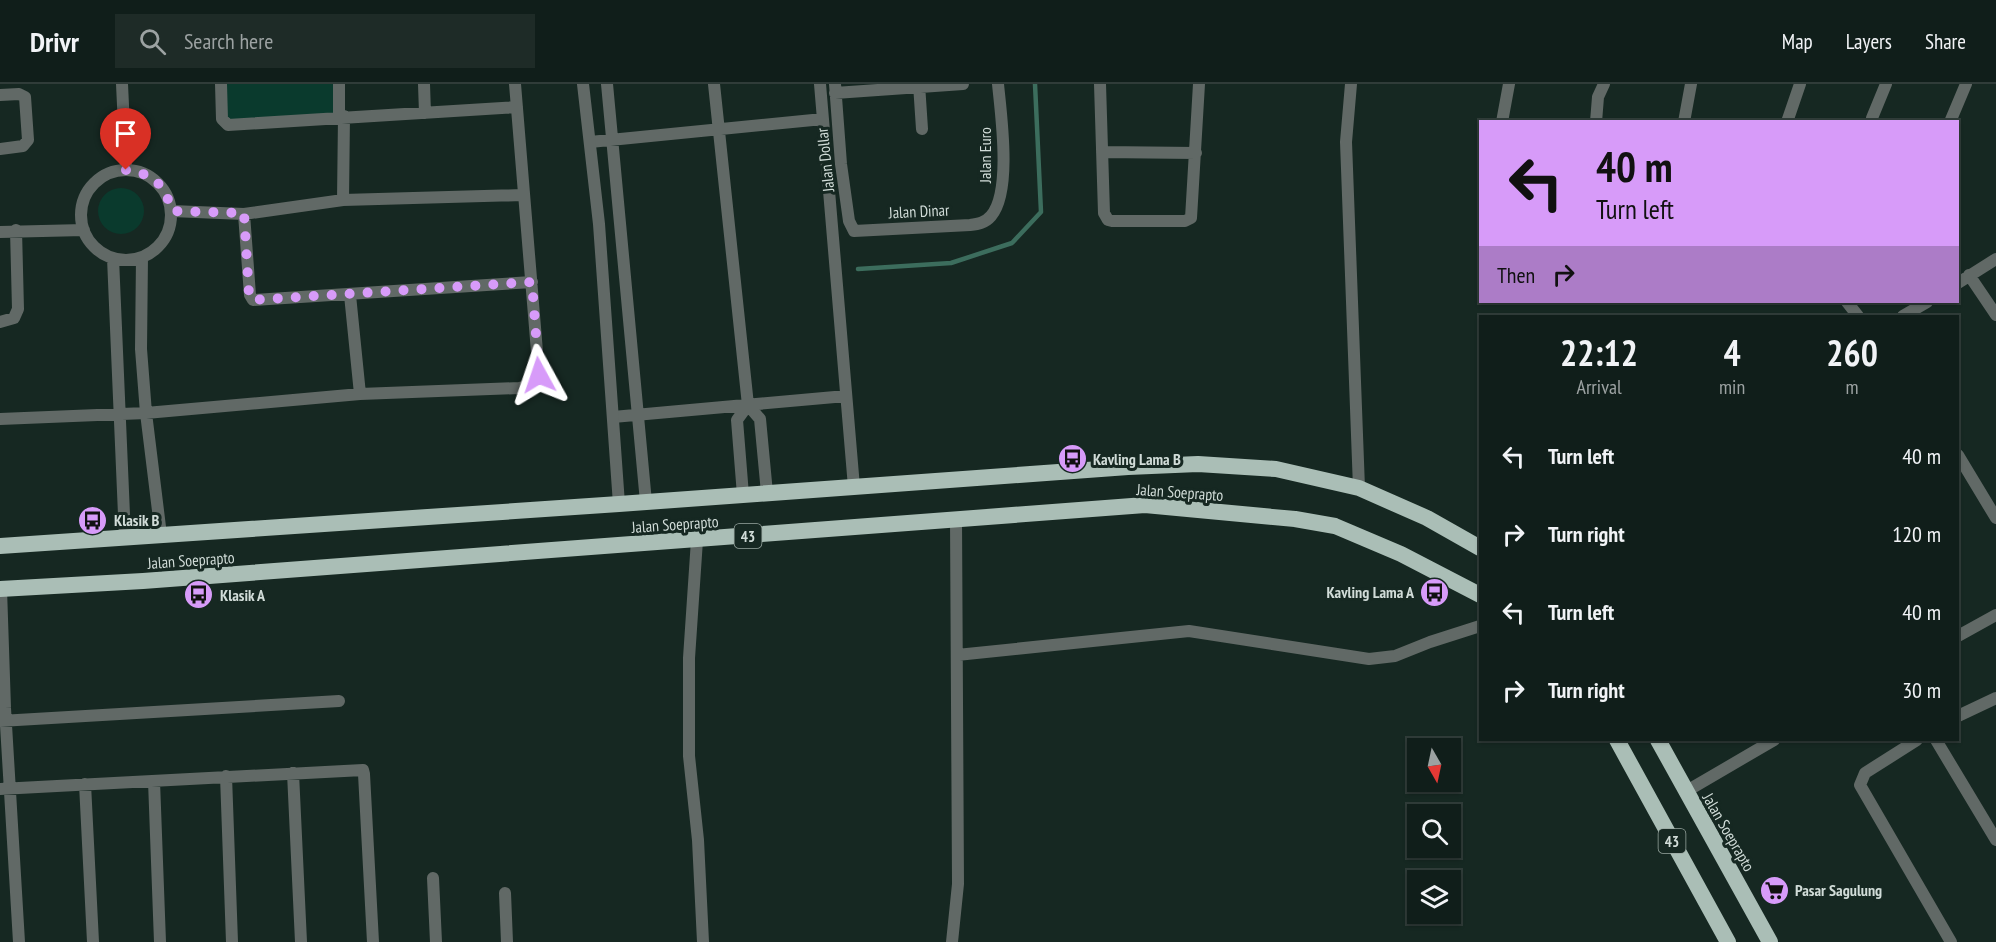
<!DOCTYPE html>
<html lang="en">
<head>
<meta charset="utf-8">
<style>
	body { margin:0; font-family:"PT Sans Narrow",sans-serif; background:#1e2b27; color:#f1f3f6; height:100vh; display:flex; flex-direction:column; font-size:22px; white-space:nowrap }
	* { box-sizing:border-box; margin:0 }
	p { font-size:20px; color:#9ca2a2 }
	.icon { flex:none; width:33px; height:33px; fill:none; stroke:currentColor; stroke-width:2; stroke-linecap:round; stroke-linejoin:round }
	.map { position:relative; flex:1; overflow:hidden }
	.panel { position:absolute; left:1479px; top:231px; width:480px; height:426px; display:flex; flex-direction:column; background:#101e1a; border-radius:0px; box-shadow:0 2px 4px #0004,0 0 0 2px #303c39 }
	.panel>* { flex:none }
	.banner { position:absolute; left:1479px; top:36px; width:480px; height:183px; border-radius:0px; box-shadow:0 2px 4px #0004,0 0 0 2px #303c39; background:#d79bf9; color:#111; overflow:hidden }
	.needle { width:39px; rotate:171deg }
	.controls { position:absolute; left:1407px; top:654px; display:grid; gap:12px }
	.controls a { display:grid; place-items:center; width:54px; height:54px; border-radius:0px; background:#101e1a; box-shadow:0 2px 4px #0004,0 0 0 2px #303c39; font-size:30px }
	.pin { position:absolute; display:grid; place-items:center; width:51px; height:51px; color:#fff; margin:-62px -26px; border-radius:50% 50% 50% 0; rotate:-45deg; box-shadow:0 0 6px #0007 }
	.pin .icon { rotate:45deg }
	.me { position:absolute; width:66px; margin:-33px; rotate:355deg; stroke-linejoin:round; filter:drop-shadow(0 0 4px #0008) }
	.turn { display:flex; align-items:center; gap:21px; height:126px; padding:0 18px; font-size:27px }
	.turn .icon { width:78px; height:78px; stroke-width:2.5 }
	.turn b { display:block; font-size:42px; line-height:51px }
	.then { display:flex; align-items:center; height:57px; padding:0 18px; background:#0003; gap:12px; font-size:22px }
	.eta { display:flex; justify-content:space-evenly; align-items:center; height:102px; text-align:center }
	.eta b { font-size:36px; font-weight:700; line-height:42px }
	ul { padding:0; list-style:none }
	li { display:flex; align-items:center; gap:18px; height:78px; padding:0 18px }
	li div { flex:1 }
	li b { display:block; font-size:22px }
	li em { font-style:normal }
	header { display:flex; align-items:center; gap:36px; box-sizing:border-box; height:84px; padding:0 30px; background:#101e1a; border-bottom:2px solid #303c39 }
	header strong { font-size:28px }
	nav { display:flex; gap:33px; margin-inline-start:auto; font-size:21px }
	.search { width:420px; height:54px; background:#1e2b27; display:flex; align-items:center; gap:15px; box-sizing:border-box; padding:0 21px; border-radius:0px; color:#9ca2a2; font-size:22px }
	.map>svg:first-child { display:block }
	.green { fill:#0a3a2d }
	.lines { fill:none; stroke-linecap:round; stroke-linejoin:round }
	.stream { stroke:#3c6d5d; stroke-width:4.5 }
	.minor { stroke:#616966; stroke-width:12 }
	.tertiary { stroke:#616966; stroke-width:12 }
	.trunk { stroke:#aabeb6; stroke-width:16 }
	.route { stroke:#d79bf9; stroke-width:10; stroke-dasharray:0 18 }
	.labels { text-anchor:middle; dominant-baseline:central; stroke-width:6; stroke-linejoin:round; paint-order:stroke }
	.shield { fill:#162822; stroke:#99a6a1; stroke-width:1.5 }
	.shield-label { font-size:15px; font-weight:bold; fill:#d1dcd8 }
	.street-label { font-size:16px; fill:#d1dcd8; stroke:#162822 }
	.poi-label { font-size:16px; font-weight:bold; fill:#d1dcd8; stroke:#162822; text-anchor:start }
</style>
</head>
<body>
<header>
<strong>Drivr</strong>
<div class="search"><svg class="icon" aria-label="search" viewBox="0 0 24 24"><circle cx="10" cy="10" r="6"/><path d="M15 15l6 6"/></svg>Search here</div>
<nav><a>Map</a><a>Layers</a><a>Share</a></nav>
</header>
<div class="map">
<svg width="1996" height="858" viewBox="0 0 1996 858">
	<rect width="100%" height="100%" fill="#162822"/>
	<path class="green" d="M222 0H337L338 32 226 40Z
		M98 127a23 23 0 1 1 46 0a23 23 0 1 1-46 0Z"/>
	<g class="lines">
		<path class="stream" d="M858 185 951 179 1012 159 1041 128 1035 0"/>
		<path class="minor" d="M122 0 126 85
			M221 0 222 35 228 41 517 23
			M424 0 425 29
			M607 0 646 418
			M714 0 748 321 760 335 767 409
			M820 0 854 403
			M835 0 841 80 849 137 854 147 970 141C978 140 985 139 991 132 1012 108 1001 31 998 0
			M919 0 922 45
			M1100 0 1104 129 1108 136 1112 137H1185L1191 134 1199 0
			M835 9 963 0
			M0 11 19 10 25 13 28 56 23 62 0 65
			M339 33V0
			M1872 34 1886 0
			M1502 38 1509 0
			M1596 38 1598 13 1604 0
			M1684 38 1691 0
			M1787 38 1800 0
			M1950 38 1966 0
			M590 58 823 35
			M1102 68 1196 69
			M81 131a45 45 0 1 1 90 0a45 45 0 1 1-90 0Z
			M343 116 344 32
			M172 127 244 130 343 116 522 111
			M244 130 250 211 253 216 532 198
			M0 148 84 146
			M142 173 141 265 146 329 161 451
			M113 174 125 454
			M1969 191 1996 231
			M1958 199 1996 175
			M350 211 360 310
			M1847 218 1858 232
			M1903 232 1927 218
			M0 238 14 234 18 225 16 146
			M613 333 846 312
			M0 335 146 329 360 310 519 304C528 303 535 300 539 292L515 0
			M1958 371 1996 434
			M743 411 737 336 748 321
			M697 456 689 574V672L698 756 703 858
			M1 505 5 624 19 858
			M1958 552 1996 531
			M957 571 1189 547 1369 575 1395 572 1430 558 1480 542
			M1958 632 1996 614
			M0 637 339 617
			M1917 656 1865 689 1860 701 1951 858
			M1936 656 1996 756
			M293 689 301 858
			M226 692 232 858
			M154 697 160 858
			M85 700 93 858
			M0 705 363 686 364 690 373 858
			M1685 708 1774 656
			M433 794 436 858
			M505 809 507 858
			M952 858 958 800 956 435"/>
		<path class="tertiary" d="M583 0 599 140 619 420
			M1351 0 1346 58 1359 404"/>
		<path class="trunk" d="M0 462 619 420 1128 383 1198 380 1276 385 1359 404 1427 434 1480 464
			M0 505 143 497 1145 421 1295 435 1335 442 1401 470 1480 511
			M1617 656 1728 858
			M1658 656 1770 858"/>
	</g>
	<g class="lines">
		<path class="route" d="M126 86C154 90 164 100 172 127L244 129 249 211 253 216 532 198 539 291"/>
	</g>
	<defs>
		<symbol id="bus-disc" viewBox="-11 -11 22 22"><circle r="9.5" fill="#d79bf9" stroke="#162822"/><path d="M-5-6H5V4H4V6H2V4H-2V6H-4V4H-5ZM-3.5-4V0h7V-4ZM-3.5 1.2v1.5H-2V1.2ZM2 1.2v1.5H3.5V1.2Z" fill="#111"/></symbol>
		<symbol id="supermarket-disc" viewBox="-11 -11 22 22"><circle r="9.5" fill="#d79bf9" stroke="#162822"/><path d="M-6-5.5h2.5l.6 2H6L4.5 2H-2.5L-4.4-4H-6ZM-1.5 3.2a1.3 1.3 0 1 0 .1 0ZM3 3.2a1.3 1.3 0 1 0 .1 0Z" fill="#111"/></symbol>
	</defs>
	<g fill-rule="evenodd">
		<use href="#bus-disc" x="1056" y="358" width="33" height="33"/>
		<use href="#bus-disc" x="76" y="420" width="33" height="33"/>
		<use href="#bus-disc" x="1418" y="492" width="33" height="33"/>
		<use href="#bus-disc" x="182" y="494" width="33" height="33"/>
		<use href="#supermarket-disc" x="1758" y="790" width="33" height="33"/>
	</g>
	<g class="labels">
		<g class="shield">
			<rect x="734.5" y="440" width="27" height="24" rx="4.5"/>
			<rect x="1658.5" y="745" width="27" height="24" rx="4.5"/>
		</g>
		<g class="shield-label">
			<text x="748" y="452">43</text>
			<text x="1672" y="757">43</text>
		</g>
		<g class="street-label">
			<text transform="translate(985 71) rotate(-90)">Jalan Euro</text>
			<text transform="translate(825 76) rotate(-96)">Jalan Dollar</text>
			<text transform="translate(919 127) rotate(-3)">Jalan Dinar</text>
			<text transform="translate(1180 408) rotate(4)">Jalan Soeprapto</text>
			<text transform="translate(675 440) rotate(-4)">Jalan Soeprapto</text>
			<text transform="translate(191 476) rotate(-4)">Jalan Soeprapto</text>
			<text transform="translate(1729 748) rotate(60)">Jalan Soeprapto</text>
		</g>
		<g class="poi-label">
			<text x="1093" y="375">Kavling Lama B</text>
			<text x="114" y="436">Klasik B</text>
			<text x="1414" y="508" text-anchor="end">Kavling Lama A</text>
			<text x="220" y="511">Klasik A</text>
			<text x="1795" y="806">Pasar Sagulung</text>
		</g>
	</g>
</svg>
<div class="controls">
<a><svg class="needle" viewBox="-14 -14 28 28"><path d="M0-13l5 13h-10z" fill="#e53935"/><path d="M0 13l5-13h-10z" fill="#9ca2a2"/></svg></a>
<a><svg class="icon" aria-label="search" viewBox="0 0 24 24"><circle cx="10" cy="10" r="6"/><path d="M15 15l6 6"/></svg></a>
<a><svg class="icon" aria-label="layers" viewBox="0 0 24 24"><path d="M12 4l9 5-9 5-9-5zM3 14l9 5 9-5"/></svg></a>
</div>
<div class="pin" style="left:126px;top:86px;background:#d93025"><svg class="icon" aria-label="arrive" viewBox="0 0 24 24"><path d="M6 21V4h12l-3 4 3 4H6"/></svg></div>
<svg class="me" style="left:539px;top:291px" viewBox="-20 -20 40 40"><path d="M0-17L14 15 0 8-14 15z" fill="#d79bf9" stroke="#fff" stroke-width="4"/></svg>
<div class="banner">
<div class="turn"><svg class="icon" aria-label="left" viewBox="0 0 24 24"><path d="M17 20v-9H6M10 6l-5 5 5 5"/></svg><div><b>40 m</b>Turn left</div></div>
<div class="then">Then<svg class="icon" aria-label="right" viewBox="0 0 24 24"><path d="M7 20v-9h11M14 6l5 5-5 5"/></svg></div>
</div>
<section class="panel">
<div class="eta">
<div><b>22:12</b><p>Arrival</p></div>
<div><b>4</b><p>min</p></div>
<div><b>260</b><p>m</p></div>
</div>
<ul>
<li><svg class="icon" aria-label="left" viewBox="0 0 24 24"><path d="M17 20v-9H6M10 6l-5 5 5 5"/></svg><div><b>Turn left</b></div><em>40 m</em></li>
<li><svg class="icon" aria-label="right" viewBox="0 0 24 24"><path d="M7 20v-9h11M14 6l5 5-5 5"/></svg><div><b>Turn right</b></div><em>120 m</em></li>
<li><svg class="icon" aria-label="left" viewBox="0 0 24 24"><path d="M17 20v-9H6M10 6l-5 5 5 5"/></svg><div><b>Turn left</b></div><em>40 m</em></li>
<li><svg class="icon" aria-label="right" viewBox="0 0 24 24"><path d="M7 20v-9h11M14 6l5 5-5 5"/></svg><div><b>Turn right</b></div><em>30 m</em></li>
</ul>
</section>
</div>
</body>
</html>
